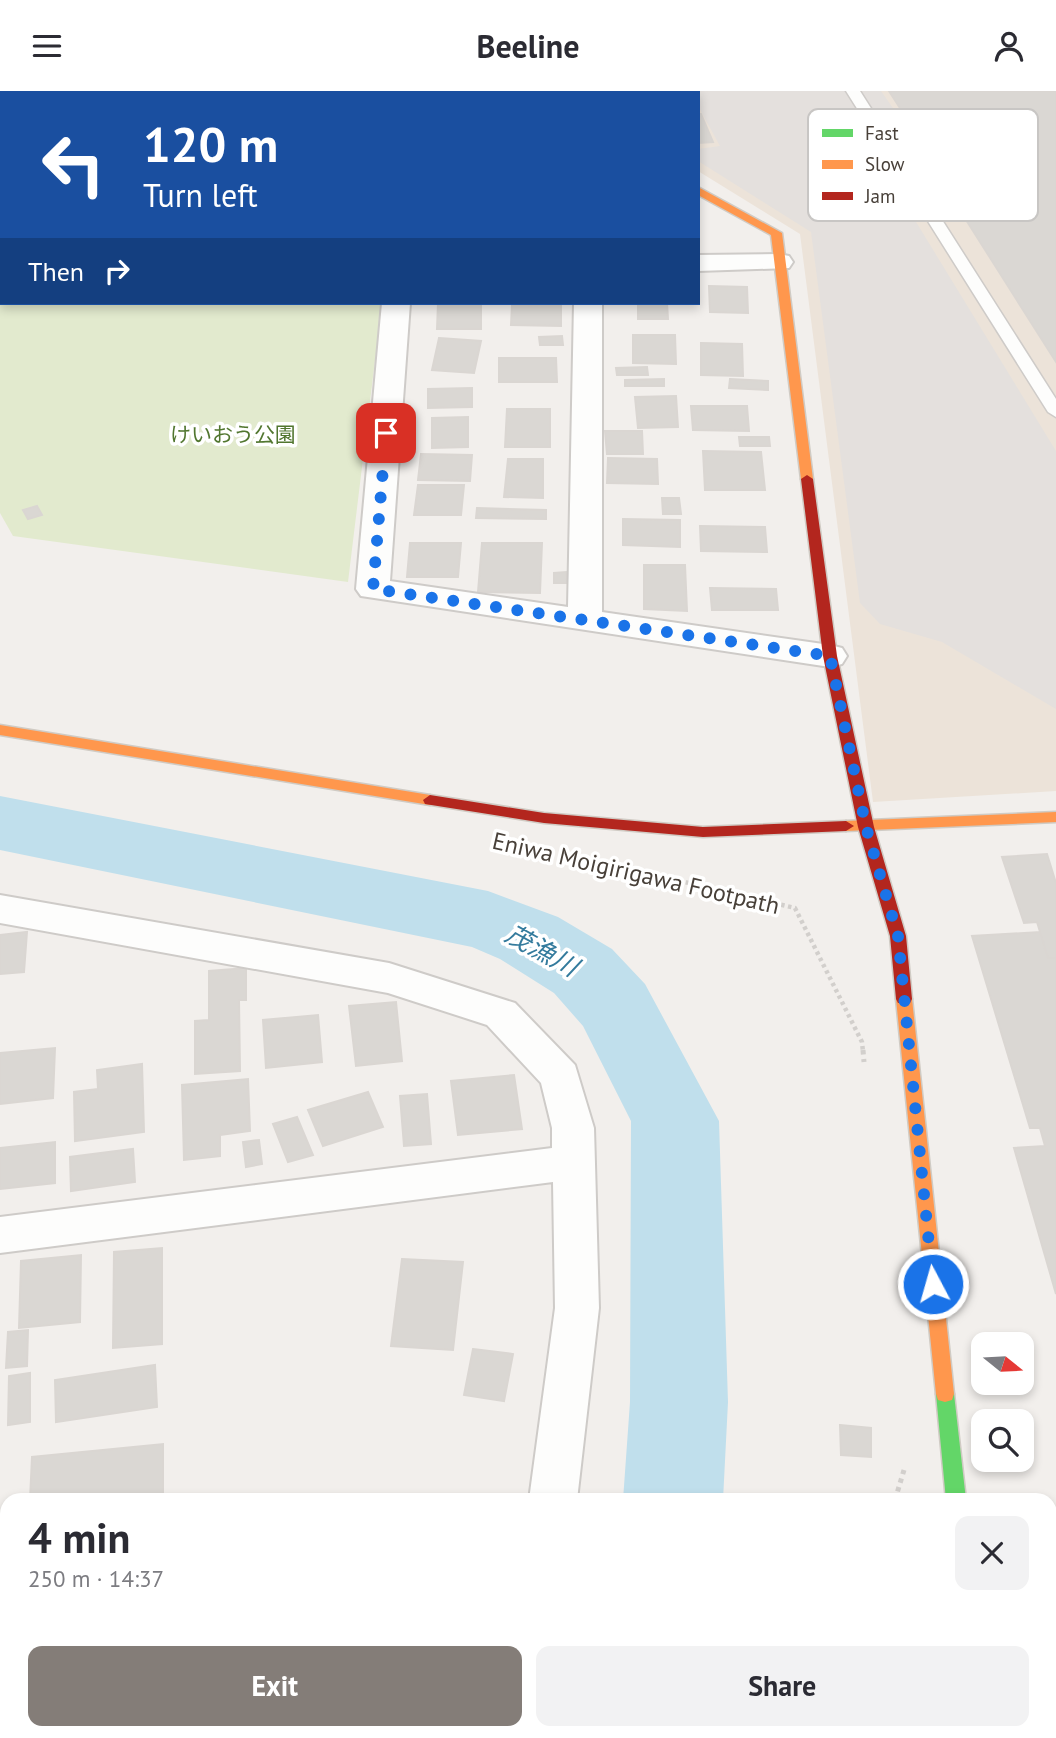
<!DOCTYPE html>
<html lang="en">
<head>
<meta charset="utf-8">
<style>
	body { margin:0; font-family:"PT Sans","Noto Sans JP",sans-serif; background:#f2f2f3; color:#2b2b33; height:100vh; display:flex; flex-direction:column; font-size:26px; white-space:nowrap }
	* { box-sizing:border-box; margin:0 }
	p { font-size:23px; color:#7c7c81 }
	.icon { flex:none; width:38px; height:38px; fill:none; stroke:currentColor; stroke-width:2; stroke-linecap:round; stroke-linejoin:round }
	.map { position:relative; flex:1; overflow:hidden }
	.sheet { position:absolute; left:0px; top:1402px; width:1057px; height:247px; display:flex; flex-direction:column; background:#fff; border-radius:21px 21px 0 0; box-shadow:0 4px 10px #0003 }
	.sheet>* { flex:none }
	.top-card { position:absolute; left:0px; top:0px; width:700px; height:214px; box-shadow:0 4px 10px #0003; background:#1a4fa0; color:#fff; overflow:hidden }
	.needle { width:46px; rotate:108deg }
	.controls { position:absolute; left:971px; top:1241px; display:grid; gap:14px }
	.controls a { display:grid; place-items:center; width:63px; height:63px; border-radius:14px; background:#fff; box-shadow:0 4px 10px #0003; font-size:35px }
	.pin { position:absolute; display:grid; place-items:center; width:60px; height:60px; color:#fff; margin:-30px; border-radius:14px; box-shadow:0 4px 10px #0006 }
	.me { position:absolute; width:77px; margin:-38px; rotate:354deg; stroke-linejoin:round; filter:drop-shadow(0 0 5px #0008) }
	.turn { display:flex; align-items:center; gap:24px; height:147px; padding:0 28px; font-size:32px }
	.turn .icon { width:91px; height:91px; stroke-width:2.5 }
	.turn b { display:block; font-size:49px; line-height:60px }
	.then { display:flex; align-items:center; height:66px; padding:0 28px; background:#0003; gap:14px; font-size:26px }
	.round { display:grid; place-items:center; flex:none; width:74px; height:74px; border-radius:14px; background:#f2f2f3 }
	.summary { display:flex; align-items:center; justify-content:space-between; height:119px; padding:0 28px }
	h1 { font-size:42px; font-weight:700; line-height:52px }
	.cta { display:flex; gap:14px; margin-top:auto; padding:14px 28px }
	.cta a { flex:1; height:80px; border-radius:14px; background:#847d78; color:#fff; font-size:28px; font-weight:700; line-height:80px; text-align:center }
	.cta a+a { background:#f2f2f3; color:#2b2b33 }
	header { display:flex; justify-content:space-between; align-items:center; height:91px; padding:0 28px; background:#fff; font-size:32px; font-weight:700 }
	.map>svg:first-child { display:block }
	.commercial { fill:#ece3d9 }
	.green { fill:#e2eace }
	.parking { fill:#e4e0dd }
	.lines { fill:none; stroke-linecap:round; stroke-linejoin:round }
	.river { fill:#c0dfec; fill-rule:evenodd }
	.building { fill:#dad7d3; stroke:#dad6d2; stroke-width:2 }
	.lane-casing { stroke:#cecbc8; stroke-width:3 }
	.street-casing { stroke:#cecbc8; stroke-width:4 }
	.fast-casing { stroke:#d0cbc4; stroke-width:3 }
	.slow-casing { stroke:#d0cbc4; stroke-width:3 }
	.jam-casing { stroke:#d0cbc4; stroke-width:3 }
	.path-far1 { stroke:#d2cfcc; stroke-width:4.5; stroke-dasharray:3.5 3.5; stroke-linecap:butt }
	.path { stroke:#d2cfcc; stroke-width:5; stroke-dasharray:4.5 4.5; stroke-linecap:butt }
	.lane { fill:#fdfdfc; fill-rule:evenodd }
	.street { fill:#fdfdfc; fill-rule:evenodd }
	.fast { fill:#63d668; fill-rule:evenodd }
	.slow { fill:#ff974d; fill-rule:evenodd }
	.jam { fill:#b3261e; fill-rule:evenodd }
	.route { stroke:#1a73e8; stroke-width:12; stroke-dasharray:0 21.6 }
	.labels { text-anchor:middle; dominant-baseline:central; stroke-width:7; stroke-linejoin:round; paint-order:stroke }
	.far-park-label { font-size:21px; fill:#51762f; stroke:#fff }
	.street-label { font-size:24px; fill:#484039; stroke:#fff }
	.water-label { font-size:26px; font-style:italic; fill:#347b9d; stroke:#fff }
	.key { fill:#fff; stroke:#c8c6c4; stroke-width:2 }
	.key-label { font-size:19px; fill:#484039 }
</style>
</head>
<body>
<header><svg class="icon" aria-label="menu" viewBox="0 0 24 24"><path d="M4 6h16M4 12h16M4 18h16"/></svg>Beeline<svg class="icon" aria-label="person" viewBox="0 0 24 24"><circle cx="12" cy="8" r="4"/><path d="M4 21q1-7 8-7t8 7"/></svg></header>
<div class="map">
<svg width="1056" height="1647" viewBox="0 0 1056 1647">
	<rect width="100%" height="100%" fill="#f2efec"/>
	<path class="commercial" d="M650 0H1056V700L873 711 800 143 698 80V2Z"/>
	<path class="green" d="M0 199 2 212H382L348 491 13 445 0 422Z"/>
	<path class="parking" d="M655 0H881L902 30 858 36 1056 360V618L942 551 880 533 860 512 811 141 698 70V58L720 55 698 15V2Z"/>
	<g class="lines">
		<path class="river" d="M0 705 488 800 558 826 612 858 645 893 719 1030 728 1311 723 1409H623L630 1311 631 1030 583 935 554 902 500 868 472 856 0 759Z
			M603 1642H711V1647H603Z"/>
	</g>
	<path class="building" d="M889 0H1056V271L913 45 960 40 950 24 907 28Z
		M698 23H701L713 51 698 52Z
		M709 195 747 196 748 222 710 221Z
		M438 212H481V238H437Z
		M638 212H667L668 228H638Z
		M512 214 561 215V235L511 234Z
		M633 244H675L676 273 633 272Z
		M562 245 563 254H540L539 246Z
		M439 247 481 250 474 282 432 279Z
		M701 252 742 253 743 285 701 284Z
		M499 267H556L557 291H499Z
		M647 276 648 284H617L616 277Z
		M664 288V295H625V289Z
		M730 288 768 290V299L729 297Z
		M472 297V316L428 317V298Z
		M676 305 678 336 638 337 635 306Z
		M691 315H747L749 340 693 339Z
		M507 318H550V356H505Z
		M468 326V356L432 357V327Z
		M605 340H642L643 363H607Z
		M739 346H769L770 355H740Z
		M703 360 761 361 765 399H705Z
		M421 363 472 364 470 390 418 389Z
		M608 367 657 368 658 393 607 392Z
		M508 368H543V407L504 406Z
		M418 394H464L461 424H414Z
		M662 407H679L681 423H663Z
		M37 415 42 424 28 428 23 419Z
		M477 417 546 419V428L476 427Z
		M623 428 680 429V456L623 454Z
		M700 435 765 436 767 461 701 460Z
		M410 452H461L458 486H407Z
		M482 452H542L540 502 478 501Z
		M644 474H685L687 520 644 518Z
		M566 481 567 492H554V482Z
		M710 497 776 498 778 519H712Z
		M1047 763 1056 792V867H1048L1037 831 1024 832 1002 766Z
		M27 841 24 881 0 883V844Z
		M1040 841 1048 867H1056V1203L1014 1057 1045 1055 1040 1037H1030L972 845Z
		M246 877V909H239L240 980 195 983V930L209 929V880Z
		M396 911 402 970 356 975 349 915Z
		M318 924 322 971 266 977 263 929Z
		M55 957 53 1007 0 1013V962Z
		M142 973 144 1041 75 1050 74 1001 98 998 97 979Z
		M514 984 522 1038 458 1044 451 990Z
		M248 988 250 1040 220 1044V1065L184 1069 182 994Z
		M368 1001 383 1036 323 1055 308 1019Z
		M427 1003 431 1053 404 1055 400 1005Z
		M297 1026 313 1064 288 1071 273 1033Z
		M259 1049 262 1073 246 1076 243 1051Z
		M55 1051V1092L0 1098V1057Z
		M133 1058 135 1091 71 1100 70 1066Z
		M162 1157V1253L113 1257 114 1161Z
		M81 1164 80 1231 19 1237 21 1170Z
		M402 1168 463 1171 453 1259 391 1255Z
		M28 1239 27 1275 6 1277 8 1241Z
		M473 1258 513 1263 504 1310 464 1304Z
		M155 1274 157 1316 56 1331 55 1289Z
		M30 1282V1331L8 1334 9 1285Z
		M840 1334 871 1337V1366L841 1364Z
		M163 1353V1409H30L32 1366Z
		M1050 1577H1056V1647H1046L1045 1642H1050Z
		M895 1642H984L985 1647H896Z"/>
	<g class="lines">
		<defs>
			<path id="lane" d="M846 0H860L1056 308V326L1048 321Z
				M31 1642H59V1647H31Z"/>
			<path id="street" d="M12 0H129L11 2Z
				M608 0H634V2H608Z
				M779 163 789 165 793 171 789 177 698 180V164Z
				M0 181H2V197H0Z
				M382 212H410L390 490 568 516 574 212H602V521L830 554 842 557 847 565 842 573 830 576 361 505 356 498Z
				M0 804 389 872 515 912 575 974 594 1037 599 1217 577 1409H529L555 1217 553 1091 0 1162V1126L552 1057V1037L541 992 487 934 388 902 0 832Z
				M503 1642H555L554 1647H502Z"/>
			<path id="fast" d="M945 1295 952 1297 954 1303 966 1409H946L936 1303 938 1297Z"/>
			<path id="slow" d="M698 96 782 142 813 388 812 391 807 392 801 388 771 144 698 104Z
				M0 634 430 704 437 709 430 714 0 644Z
				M1056 721V731L846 740 838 735 846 730Z
				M904 902 910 904 912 908 954 1303 952 1309 945 1311 938 1309 936 1303 896 908 898 904Z
				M1050 1473H1056V1491H1050Z"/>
			<path id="jam" d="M807 384 813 388 837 565 874 736 906 845 912 908 910 912H898L896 908 890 845 858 736 823 565 801 388Z
				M430 704 544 722 703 736 846 730 854 735 846 740 703 746 544 732 425 713 423 709Z
				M0 1594H7V1614H0Z"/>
		</defs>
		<use href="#lane" class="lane-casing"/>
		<use href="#street" class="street-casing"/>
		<use href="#fast" class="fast-casing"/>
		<use href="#slow" class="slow-casing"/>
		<use href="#jam" class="jam-casing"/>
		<path class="path-far1" d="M604 772 795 817 862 951 863 961"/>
		<path class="path" d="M863 959 864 971
			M895 1409 904 1379
			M859 1642 860 1647"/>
		<use href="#lane" class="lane"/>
		<use href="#street" class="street"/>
		<use href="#fast" class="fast"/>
		<use href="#slow" class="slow"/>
		<use href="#jam" class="jam"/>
	</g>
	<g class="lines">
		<path class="route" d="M386 342 373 498 830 565 866 736 898 845 933 1193"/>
	</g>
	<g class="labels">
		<g class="far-park-label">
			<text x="233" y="343">けいおう公園</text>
		</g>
		<g class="street-label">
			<text transform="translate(636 782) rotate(13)">Eniwa Moigirigawa Footpath</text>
		</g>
		<g class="water-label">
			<text transform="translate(542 859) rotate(29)">茂漁川</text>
		</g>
	</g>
	<rect x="808" y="18" width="230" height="112" rx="10" class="key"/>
	<rect x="822" y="38" width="31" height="8" fill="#63d668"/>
	<rect x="822" y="69" width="31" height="9" fill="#ff974d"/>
	<rect x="822" y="101" width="31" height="8" fill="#b3261e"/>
	<g class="key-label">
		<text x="865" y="49">Fast</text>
		<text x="865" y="80">Slow</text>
		<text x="865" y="112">Jam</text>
	</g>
</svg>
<div class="controls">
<a><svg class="needle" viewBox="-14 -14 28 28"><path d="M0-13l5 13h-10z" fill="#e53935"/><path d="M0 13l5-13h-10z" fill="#7c7c81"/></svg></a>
<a><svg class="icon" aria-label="search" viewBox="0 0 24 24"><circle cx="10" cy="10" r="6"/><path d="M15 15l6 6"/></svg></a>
</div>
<div class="pin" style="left:386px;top:342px;background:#d93025"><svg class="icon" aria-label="arrive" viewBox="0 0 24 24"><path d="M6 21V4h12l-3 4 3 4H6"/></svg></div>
<svg class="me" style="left:933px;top:1193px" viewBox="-20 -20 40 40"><circle r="17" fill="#1a73e8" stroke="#fff" stroke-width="3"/><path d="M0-11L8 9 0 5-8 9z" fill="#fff"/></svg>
<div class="top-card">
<div class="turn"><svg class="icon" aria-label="left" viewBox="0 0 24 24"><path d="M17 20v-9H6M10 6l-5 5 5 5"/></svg><div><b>120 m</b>Turn left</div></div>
<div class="then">Then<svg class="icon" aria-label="right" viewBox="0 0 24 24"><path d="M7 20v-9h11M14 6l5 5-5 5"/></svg></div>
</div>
<section class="sheet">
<div class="summary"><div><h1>4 min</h1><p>250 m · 14:37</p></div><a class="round"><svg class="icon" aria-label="close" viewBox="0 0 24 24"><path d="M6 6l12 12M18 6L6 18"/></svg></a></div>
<div class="cta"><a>Exit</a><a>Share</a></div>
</section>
</div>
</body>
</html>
